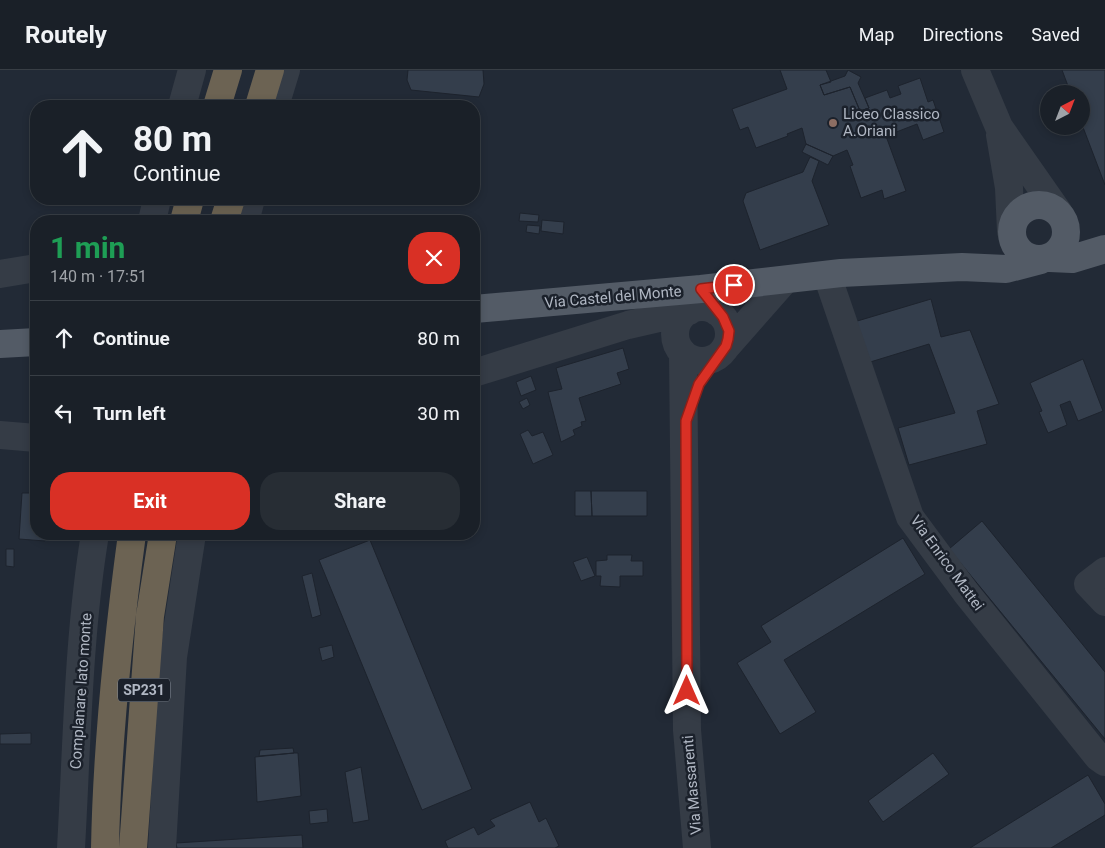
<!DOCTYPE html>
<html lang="en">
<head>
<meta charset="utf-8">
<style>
	body { margin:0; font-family:Roboto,sans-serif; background:#272d34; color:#f1f3f6; height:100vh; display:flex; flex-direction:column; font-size:19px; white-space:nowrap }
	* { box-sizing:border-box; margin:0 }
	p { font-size:16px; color:#9fa3a8 }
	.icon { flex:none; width:28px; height:28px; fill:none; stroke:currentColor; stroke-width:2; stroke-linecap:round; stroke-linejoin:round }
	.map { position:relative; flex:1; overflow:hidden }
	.panel { position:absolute; left:30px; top:145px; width:450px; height:325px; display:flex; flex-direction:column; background:#1a2028; border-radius:20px; box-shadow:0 2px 8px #0003,0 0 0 1px #383e45 }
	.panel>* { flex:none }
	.guide { position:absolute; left:30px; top:30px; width:450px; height:105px; border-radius:20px; box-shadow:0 2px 8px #0003,0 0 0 1px #383e45; background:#1a2028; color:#f1f3f6; overflow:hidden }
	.needle { width:32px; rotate:42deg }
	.tools { position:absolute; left:1040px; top:15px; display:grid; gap:10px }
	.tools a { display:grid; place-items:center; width:50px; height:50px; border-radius:50%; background:#1a2028; box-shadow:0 2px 8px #0003,0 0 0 1px #383e45; font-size:25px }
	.pin { position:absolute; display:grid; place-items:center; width:42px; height:42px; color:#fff; margin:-21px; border:2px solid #fff; border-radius:50%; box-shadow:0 1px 5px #0007 }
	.me { position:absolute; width:55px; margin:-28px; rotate:0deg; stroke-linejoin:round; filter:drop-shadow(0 0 4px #0008) }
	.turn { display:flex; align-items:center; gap:18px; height:105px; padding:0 20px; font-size:22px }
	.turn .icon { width:65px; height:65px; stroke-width:2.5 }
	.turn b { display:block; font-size:35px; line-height:42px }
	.round { display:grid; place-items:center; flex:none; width:52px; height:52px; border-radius:20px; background:#272d34 }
	.summary { display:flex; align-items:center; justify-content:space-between; height:85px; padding:0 20px }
	h1 { font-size:30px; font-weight:700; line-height:38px; color:#1e9e55 }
	.action { display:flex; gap:10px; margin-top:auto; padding:10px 20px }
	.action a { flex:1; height:58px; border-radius:20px; background:#d93025; color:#fff; font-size:20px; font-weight:700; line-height:58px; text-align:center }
	.action a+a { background:#272d34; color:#f1f3f6 }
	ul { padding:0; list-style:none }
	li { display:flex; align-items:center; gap:15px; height:75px; padding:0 20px; border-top:1px solid #383e45 }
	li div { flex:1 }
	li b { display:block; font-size:19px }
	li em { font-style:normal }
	header { display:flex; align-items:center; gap:30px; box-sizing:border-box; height:70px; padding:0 25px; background:#1a2028; border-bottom:1px solid #383e45 }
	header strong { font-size:24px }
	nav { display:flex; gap:28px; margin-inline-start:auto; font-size:18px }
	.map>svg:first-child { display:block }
	.building { fill:#343e4c; stroke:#1d232d }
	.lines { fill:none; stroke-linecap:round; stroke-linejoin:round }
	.minor { stroke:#353c46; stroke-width:28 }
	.major { stroke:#535b66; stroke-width:28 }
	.highway { stroke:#6c6353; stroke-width:28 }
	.route-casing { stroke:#8d1f18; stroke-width:12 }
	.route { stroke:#d93025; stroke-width:9 }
	.education-dot { fill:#8d6e63; stroke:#1b212b; stroke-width:2 }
	.labels { text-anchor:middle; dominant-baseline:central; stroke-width:5; stroke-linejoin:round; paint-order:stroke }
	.shield { fill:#1b212b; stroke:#838a95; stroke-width:1 }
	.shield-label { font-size:14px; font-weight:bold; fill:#b0b7c3 }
	.poi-label { font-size:15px; fill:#b0b7c3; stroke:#1b212b; text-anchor:start }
	.street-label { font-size:15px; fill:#b0b7c3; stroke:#1b212b }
</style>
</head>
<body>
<header>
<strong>Routely</strong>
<nav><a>Map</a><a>Directions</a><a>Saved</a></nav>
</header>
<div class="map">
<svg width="1105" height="778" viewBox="0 0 1105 778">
	<rect width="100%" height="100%" fill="#222a36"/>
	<path class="building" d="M408 0H483L484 14 479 27 411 20 407 10Z
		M780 0H826L831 12 820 15 824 25 850 17 860 41 869 38 865 28 887 20 890 28 901 24 898 16 920 8 928 32 933 30 944 62 923 70 917 54 886 66 906 121 884 129 882 120 861 128 850 96 853 95 847 80 833 86 806 74 802 58 787 64 788 66 756 78 748 57 740 60 732 39 787 19Z
		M848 0 861 7 858 13 869 38 860 41 850 17 824 25 820 15 845 6Z
		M1062 0H1105V115L1081 52V24H1071Z
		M806 74 833 86 828 95 802 82Z
		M810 87 819 91 812 111 829 155 760 180 743 131 746 123 803 102Z
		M520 143 539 145 538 152 519 151Z
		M542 150 564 152 563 164 541 161Z
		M527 155 540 156 539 164 526 162Z
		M931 229 941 267 970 260 999 334 977 341 987 374 909 395 898 358 955 343 929 274 867 293 854 252Z
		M623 278 629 299 617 303 621 314 579 328 586 351 581 352 582 356 573 360 575 365 561 372 548 322 562 319 556 298Z
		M1083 289 1103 341 1078 351 1070 331 1060 335 1067 355 1048 363 1039 342 1042 341 1030 313Z
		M531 306 536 320 521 326 516 312Z
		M527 328 530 335 523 339 519 332Z
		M528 360 532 366 543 362 553 385 533 394 520 364Z
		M31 393H36V411L30 410Z
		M575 421H591L592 446H575Z
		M591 421H647V446H592Z
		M22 423H36V464H46L45 471 19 469Z
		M982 451 1105 602V669L949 479Z
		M903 468 925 504 784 590 816 642 780 664 737 593 771 572 761 556Z
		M370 470 472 719 422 740 319 490Z
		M6 479H14V497L6 496Z
		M607 485H632L631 491H643V506H620V517L600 516 601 506H596V491L607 490Z
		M587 487 595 506 581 511 573 492Z
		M312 503 321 545 312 548 302 506Z
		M332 575 334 587 322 591 319 578Z
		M31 663V674H0V664Z
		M293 678 294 683 259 686 260 680Z
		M294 683H298L301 726 257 732 255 687Z
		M933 683 949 704 883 752 868 731Z
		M361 697 369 750 353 753 345 702Z
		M1088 705 1105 734V745L1051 778H970Z
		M530 732 539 752 546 748 559 776 555 778H448L445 771 474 757 478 765 495 756 490 750Z
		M327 739 328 752 310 754 309 741Z
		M302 765 303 778H177L176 773Z"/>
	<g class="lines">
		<path class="minor" d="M975 0 999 57 1059 143
			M182 36 192 0
			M275 36 286 0
			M1000 65 1009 118 1011 161
			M152 151 157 129
			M245 151 251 129
			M0 204 36 198
			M827 205 910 447 967 524 1098 687 1105 692
			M675 264a27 27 0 1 1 54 0a27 27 0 1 1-54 0Z
			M726 277 785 210
			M683 283 687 660 697 778
			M474 303 628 255 689 241 701 219 717 242
			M0 365 36 368
			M1105 501 1088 514 1105 532
			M71 778C77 674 78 567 95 464
			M162 778 173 587 192 464"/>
		<path class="major" d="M1012 162a27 27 0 1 1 54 0a27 27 0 1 1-54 0Z
			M1050 188 1072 189 1105 179
			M474 239 701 219 841 203 962 197 1006 199 1041 190
			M0 274 36 272"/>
		<path class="highway" d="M217 36 228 0
			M259 36 270 0
			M184 151 190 129
			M224 151 231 129
			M105 778C107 673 118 568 132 464
			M133 778 150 546 163 464"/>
	</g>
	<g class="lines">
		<defs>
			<path id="route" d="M687 621 686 351 699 314 726 276 728 269 729 261 723 247 701 219 734 215"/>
		</defs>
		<use href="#route" class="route-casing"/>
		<use href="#route" class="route"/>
	</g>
	<circle class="education-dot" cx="833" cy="53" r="5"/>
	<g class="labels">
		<rect class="shield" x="118" y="608.5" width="52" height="23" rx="4"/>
		<g class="shield-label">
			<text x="144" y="620">SP231</text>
		</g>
		<g class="poi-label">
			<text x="843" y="44">Liceo Classico<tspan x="843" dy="17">A.Oriani</tspan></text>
		</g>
		<g class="street-label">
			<text transform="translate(613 227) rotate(-5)">Via Castel del Monte</text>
			<text transform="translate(947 493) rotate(54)">Via Enrico Mattei</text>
			<text transform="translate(81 621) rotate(-86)">Complanare lato monte</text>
			<text transform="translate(692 715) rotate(-95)">Via Massarenti</text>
		</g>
	</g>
</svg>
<div class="tools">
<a><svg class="needle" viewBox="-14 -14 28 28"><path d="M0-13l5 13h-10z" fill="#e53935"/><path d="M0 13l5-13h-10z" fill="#9fa3a8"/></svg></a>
</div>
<div class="pin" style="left:734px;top:215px;background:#d93025"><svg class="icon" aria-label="arrive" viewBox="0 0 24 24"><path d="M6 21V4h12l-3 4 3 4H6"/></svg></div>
<svg class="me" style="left:687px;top:621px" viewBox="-20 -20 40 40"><path d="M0-17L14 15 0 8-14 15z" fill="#d93025" stroke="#fff" stroke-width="4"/></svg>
<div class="guide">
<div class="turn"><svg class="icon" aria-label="ahead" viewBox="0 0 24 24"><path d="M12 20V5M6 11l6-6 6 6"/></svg><div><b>80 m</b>Continue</div></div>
</div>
<section class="panel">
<div class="summary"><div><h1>1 min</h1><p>140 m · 17:51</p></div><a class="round" style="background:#d93025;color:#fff"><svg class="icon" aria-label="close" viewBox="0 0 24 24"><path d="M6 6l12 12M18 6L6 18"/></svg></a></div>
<ul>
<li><svg class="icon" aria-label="ahead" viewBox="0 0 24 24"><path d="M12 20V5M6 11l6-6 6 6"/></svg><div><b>Continue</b></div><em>80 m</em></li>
<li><svg class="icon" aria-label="left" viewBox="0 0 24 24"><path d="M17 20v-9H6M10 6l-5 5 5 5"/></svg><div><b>Turn left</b></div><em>30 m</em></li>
</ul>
<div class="action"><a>Exit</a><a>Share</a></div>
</section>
</div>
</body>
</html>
